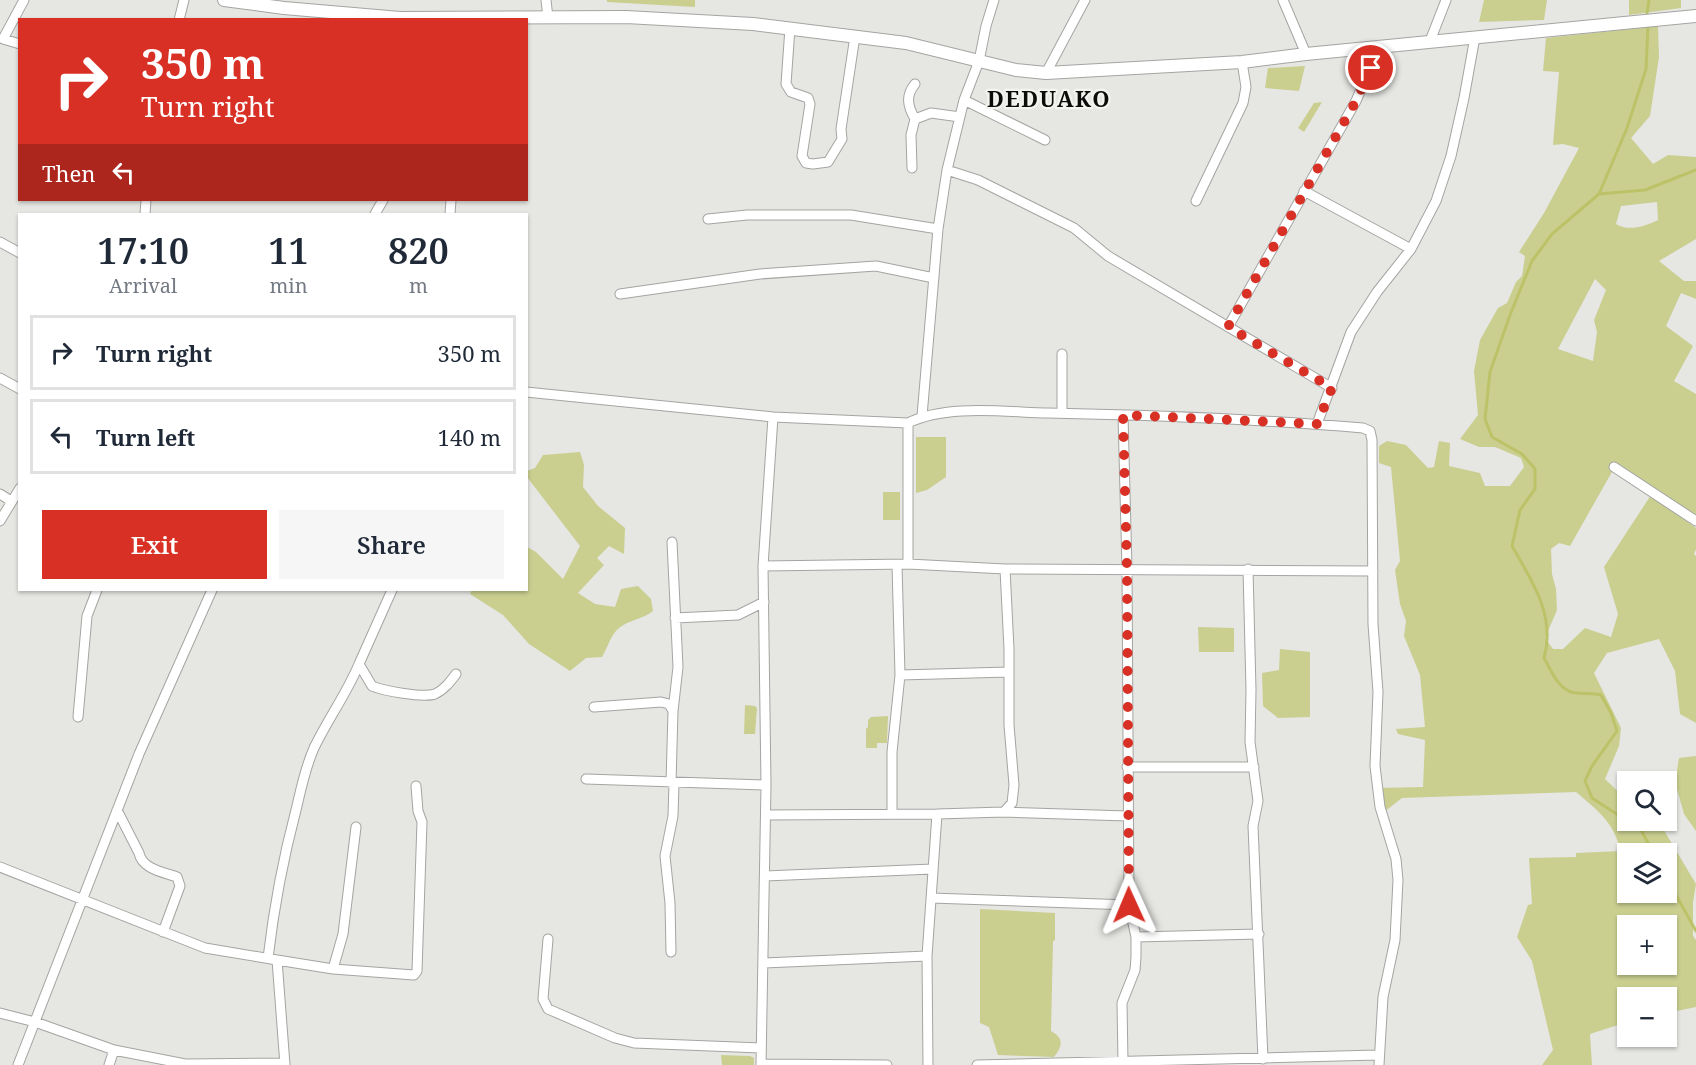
<!DOCTYPE html>
<html lang="en">
<head>
<meta charset="utf-8">
<style>
	body { margin:0; font-family:"Noto Serif",serif; background:#f6f6f7; color:#1f2937; height:100vh; display:flex; flex-direction:column; font-size:22px; white-space:nowrap }
	* { box-sizing:border-box; margin:0 }
	p { font-size:20px; color:#747a83 }
	.icon { flex:none; width:33px; height:33px; fill:none; stroke:currentColor; stroke-width:2; stroke-linecap:round; stroke-linejoin:round }
	.map { position:relative; flex:1; overflow:hidden }
	.details { position:absolute; left:18px; top:213px; width:510px; height:378px; display:flex; flex-direction:column; background:#fff; border-radius:0px; box-shadow:0 2px 4px #0004 }
	.details>* { flex:none }
	.guide { position:absolute; left:18px; top:18px; width:510px; height:183px; border-radius:0px; box-shadow:0 2px 4px #0004; background:#d93025; color:#fff; overflow:hidden }
	.fabs { position:absolute; left:1617px; top:771px; display:grid; gap:12px }
	.fabs a { display:grid; place-items:center; width:60px; height:60px; border-radius:0px; background:#fff; box-shadow:0 2px 4px #0004; font-size:30px }
	.pin { position:absolute; display:grid; place-items:center; width:51px; height:51px; color:#fff; margin:-26px; border:3px solid #fff; border-radius:50%; box-shadow:0 2px 6px #0007 }
	.me { position:absolute; width:66px; margin:-33px; rotate:359deg; stroke-linejoin:round; filter:drop-shadow(0 0 4px #0008) }
	.turn { display:flex; align-items:center; gap:21px; height:126px; padding:0 24px; font-size:27px }
	.turn .icon { width:78px; height:78px; stroke-width:2.5 }
	.turn b { display:block; font-size:42px; line-height:51px }
	.then { display:flex; align-items:center; height:57px; padding:0 24px; background:#0003; gap:12px; font-size:22px }
	.eta { display:flex; justify-content:space-evenly; align-items:center; height:102px; text-align:center }
	.eta b { font-size:36px; font-weight:600; line-height:42px }
	.button { display:flex; gap:12px; margin-top:auto; padding:12px 24px }
	.button a { flex:1; height:69px; border-radius:0px; background:#d93025; color:#fff; font-size:24px; font-weight:600; line-height:69px; text-align:center }
	.button a+a { background:#f6f6f7; color:#1f2937 }
	ul { padding:0; list-style:none }
	li { display:flex; align-items:center; gap:18px; height:75px; margin:0 12px 9px; padding:0 12px; border:3px solid #e0e1e3; border-radius:0px }
	li div { flex:1 }
	li b { display:block; font-size:22px }
	li em { font-style:normal }
	.map>svg:first-child { display:block }
	.green { fill:#cacf90; fill-rule:evenodd }
	.lines { fill:none; stroke-linecap:round; stroke-linejoin:round }
	.stream { stroke:#bcc267; stroke-width:3 }
	.minor-casing { stroke:#a4a5a2; stroke-width:11 }
	.tertiary-casing { stroke:#a4a5a2; stroke-width:14 }
	.minor { stroke:#fff; stroke-width:9 }
	.tertiary { stroke:#fff; stroke-width:12 }
	.route { stroke:#d93025; stroke-width:10; stroke-dasharray:0 18 }
	.labels { text-anchor:middle; dominant-baseline:central; stroke-width:4.5; stroke-linejoin:round; paint-order:stroke }
	.district-label { font-size:22px; font-weight:bold; letter-spacing:1.5px; fill:#0c0c0b; stroke:#f3f4f0 }
</style>
</head>
<body>
<div class="map">
<svg width="1696" height="1065" viewBox="0 0 1696 1065">
	<rect width="100%" height="100%" fill="#e6e6e3"/>
	<path class="green" d="M607 0H695V7L607 2Z
		M1484 0H1547L1544 20 1479 22Z
		M1629 0H1681V8L1629 15Z
		M1658 26 1659 57 1650 116 1631 138 1653 164 1668 155 1696 157V239L1659 261 1684 281H1696V299L1681 293 1666 326 1693 346 1674 381 1696 394V518L1617 463 1570 546 1559 543 1551 549 1552 574 1556 589 1557 610 1545 638 1553 649H1563L1585 628 1611 637 1618 614 1604 567 1651 495 1696 528V549L1694 554 1696 556V723L1680 714 1675 671 1659 639 1607 653 1594 673 1621 728 1619 746 1605 779 1627 800 1628 820 1667 822 1662 827 1696 884 1693 902V936L1696 940V1007L1667 1013 1666 998H1628L1627 1024 1624 1023 1590 1034 1592 1065H1542L1553 1050 1532 961 1517 937 1528 905 1532 904 1529 858 1576 857V853L1621 851C1612 820 1599 812 1576 792L1402 798 1384 812 1378 788 1423 787 1425 740 1398 734 1396 729 1425 727 1420 675 1404 636 1406 621 1400 604 1395 570 1400 561 1391 467 1379 463V446L1387 441 1406 445 1428 468 1434 467 1439 441 1450 443 1449 466 1480 473 1485 486H1510L1524 467 1521 458 1495 447H1479L1460 439 1478 415 1474 371 1480 340 1498 308 1507 303 1516 282 1522 276 1525 256 1519 252 1544 213 1579 148 1563 144 1553 145 1559 72 1543 71 1546 38ZM1657 202 1658 220C1645 226 1629 232 1616 224L1621 206ZM1595 279 1606 290 1594 320 1597 332 1593 361 1558 349ZM1628 854H1666V892H1628ZM1628 926H1666V964H1628Z
		M1305 66 1299 91 1265 88 1268 68Z
		M1322 102 1304 132 1298 128 1314 103Z
		M916 437H946V477L927 490 916 493Z
		M580 452 584 465 583 487 598 506 625 528 624 554 609 546 597 558 604 565 578 593 595 604 615 607 621 589 638 586 651 599 653 611C643 619 629 620 619 628 611 634 607 649 602 657L586 658 570 671 529 644 503 615 470 594 472 590H526L527 547 536 552 563 579 580 546 527 477V471L535 468 543 455Z
		M883 492H900V520H883Z
		M1198 627 1234 628V652H1199Z
		M1280 649 1310 652V717L1278 718 1263 706 1262 673 1279 670Z
		M745 705 755 706 757 708 755 734H744Z
		M888 716 887 743H877V748H866V729L868 727V720L871 717Z
		M1696 756V831L1684 814 1675 782 1679 758Z
		M980 909 1055 913V940L1053 941 1051 1031C1064 1038 1063 1046 1054 1057L998 1055 989 1027 980 1023Z
		M721 1055 750 1056 754 1058V1065H722Z"/>
	<g class="lines">
		<path class="stream" d="M1647 13 1649 0
			M1599 194 1627 128 1646 69 1648 26
			M1654 854 1641 830 1592 798 1585 781 1592 766 1617 731 1611 713 1601 695C1594 693 1575 694 1571 692 1557 687 1551 670 1544 658 1556 616 1532 581 1512 546L1520 510 1535 489V469L1522 454 1492 437 1485 419 1490 372 1510 315 1532 261 1552 234 1599 194 1645 190 1696 170
			M1666 877 1696 931"/>
		<defs>
			<path id="minor" d="M546 0 548 18
				M1283 0 1306 54
				M179 20 184 0
				M790 28 786 84 791 92 808 98 810 104 802 156 806 163 813 164 828 162 842 139 841 129 855 36
				M1430 41 1446 0
				M20 44 3 39 24 0
				M1046 73 1085 0
				M915 84C905 96 908 107 915 119
				M964 100 1045 140
				M912 168 911 135 915 119 931 113 960 117
				M947 170 978 180 1074 228 1108 256 1332 388
				M1304 191 1411 249
				M1196 201 1243 103 1246 87 1242 62
				M145 214 146 200
				M375 214 383 200
				M450 214 451 200
				M708 219 747 215H851L938 229
				M0 242 20 253
				M620 294 760 274 876 266 934 278
				M1228 327 1356 101 1379 47
				M1062 354V413
				M0 378 20 389
				M526 392 773 417 763 566 766 785 761 1065
				M1123 415 1127 569 1129 905 1136 937V957L1135 970 1122 1003 1123 1062
				M922 416 938 229 947 170 964 100 979 61 986 26 994 0
				M773 417 908 423C946 404 1005 412 1048 413 1153 415 1259 419 1363 428L1370 431 1372 440 1373 624 1378 692 1375 766 1380 807 1396 859 1398 880 1395 940 1383 997 1379 1065
				M908 423V564
				M1317 424 1351 332 1377 292 1411 249 1436 201 1451 156 1464 98 1475 37
				M1614 467 1696 521
				M0 494 11 501
				M0 521 20 488
				M672 542 678 667 673 711
				M763 566 908 564 1005 569 1373 571
				M1248 569 1251 690 1250 742 1258 801 1253 826 1263 1059
				M392 590 359 664 372 686C384 691 423 698 435 694 444 690 450 682 456 674
				M675 618 738 615 764 602
				M900 675 1009 672
				M594 707 661 702 669 704 673 711 671 783
				M78 717 87 616 97 590
				M1127 767H1254
				M586 779 766 785
				M117 810 139 853C142 869 163 872 177 877L180 886 163 932
				M1004 812 1012 803 1014 785 1009 725V649L1005 569
				M892 813V752L900 675 897 565
				M766 815 937 814 1004 812 1127 816
				M0 867 205 948 277 960 285 1065
				M765 876 933 869
				M931 898 1129 905
				M1136 937 1259 934
				M548 939 543 999 548 1009 615 1038 634 1043 761 1048
				M671 952 670 903 665 856 673 816 674 783
				M268 958C274 907 283 859 296 810 301 789 305 768 314 748 328 719 347 693 359 664
				M277 960 333 969 414 975 417 971 422 822 418 811 416 786
				M764 963 927 956
				M333 969 343 934 356 827
				M0 1013 35 1022 114 1050 185 1064 285 1063
				M761 1064 887 1065
				M18 1065 139 754 212 590
				M109 1065 114 1050
				M928 1065 927 956 937 814
				M977 1065 1378 1055"/>
			<path id="tertiary" d="M224 0 284 8 400 18 626 17 753 24 906 43 1016 70 1046 73 1242 62 1306 54 1696 16"/>
		</defs>
		<use href="#minor" class="minor-casing"/>
		<use href="#tertiary" class="tertiary-casing"/>
		<use href="#minor" class="minor"/>
		<use href="#tertiary" class="tertiary"/>
	</g>
	<g class="lines">
		<path class="route" d="M1129 905 1127 569 1123 415 1317 424 1332 388 1228 327 1356 101 1371 68"/>
	</g>
	<g class="labels">
		<g class="district-label">
			<text x="1049" y="98">DEDUAKO</text>
		</g>
	</g>
</svg>
<div class="fabs">
<a><svg class="icon" aria-label="search" viewBox="0 0 24 24"><circle cx="10" cy="10" r="6"/><path d="M15 15l6 6"/></svg></a>
<a><svg class="icon" aria-label="layers" viewBox="0 0 24 24"><path d="M12 4l9 5-9 5-9-5zM3 14l9 5 9-5"/></svg></a>
<a>+</a>
<a>−</a>
</div>
<div class="pin" style="left:1371px;top:68px;background:#d93025"><svg class="icon" aria-label="arrive" viewBox="0 0 24 24"><path d="M6 21V4h12l-3 4 3 4H6"/></svg></div>
<svg class="me" style="left:1129px;top:905px" viewBox="-20 -20 40 40"><path d="M0-17L14 15 0 8-14 15z" fill="#d93025" stroke="#fff" stroke-width="4"/></svg>
<div class="guide">
<div class="turn"><svg class="icon" aria-label="right" viewBox="0 0 24 24"><path d="M7 20v-9h11M14 6l5 5-5 5"/></svg><div><b>350 m</b>Turn right</div></div>
<div class="then">Then<svg class="icon" aria-label="left" viewBox="0 0 24 24"><path d="M17 20v-9H6M10 6l-5 5 5 5"/></svg></div>
</div>
<section class="details">
<div class="eta">
<div><b>17:10</b><p>Arrival</p></div>
<div><b>11</b><p>min</p></div>
<div><b>820</b><p>m</p></div>
</div>
<ul>
<li><svg class="icon" aria-label="right" viewBox="0 0 24 24"><path d="M7 20v-9h11M14 6l5 5-5 5"/></svg><div><b>Turn right</b></div><em>350 m</em></li>
<li><svg class="icon" aria-label="left" viewBox="0 0 24 24"><path d="M17 20v-9H6M10 6l-5 5 5 5"/></svg><div><b>Turn left</b></div><em>140 m</em></li>
</ul>
<div class="button"><a>Exit</a><a>Share</a></div>
</section>
</div>
</body>
</html>
